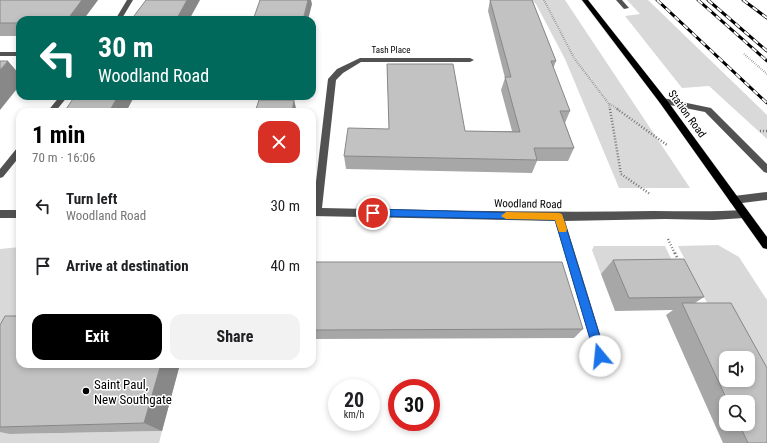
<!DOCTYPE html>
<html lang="en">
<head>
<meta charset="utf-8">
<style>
	body { margin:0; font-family:"Roboto Condensed",sans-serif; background:#f2f2f2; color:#202124; height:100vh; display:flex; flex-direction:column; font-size:15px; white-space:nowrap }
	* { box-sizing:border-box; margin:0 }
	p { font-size:13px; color:#757577 }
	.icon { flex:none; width:22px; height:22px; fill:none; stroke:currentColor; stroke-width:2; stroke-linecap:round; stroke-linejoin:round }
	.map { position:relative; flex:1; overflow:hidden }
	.details { position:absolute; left:16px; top:108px; width:300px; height:260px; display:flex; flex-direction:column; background:#fff; border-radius:12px; box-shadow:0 2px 6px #0003 }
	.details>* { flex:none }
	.banner { position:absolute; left:16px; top:16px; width:300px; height:84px; border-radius:12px; box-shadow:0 2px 6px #0003; background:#00695c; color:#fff; overflow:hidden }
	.tools { position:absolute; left:719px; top:351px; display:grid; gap:8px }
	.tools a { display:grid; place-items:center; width:36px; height:36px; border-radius:8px; background:#fff; box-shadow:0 2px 6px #0003; font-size:20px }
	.speed { position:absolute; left:328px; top:379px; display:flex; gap:8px; font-size:20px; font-weight:700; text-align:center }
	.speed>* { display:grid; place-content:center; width:52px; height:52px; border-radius:50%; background:#fff; box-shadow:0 2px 6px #0003; line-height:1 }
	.speed small { font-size:10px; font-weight:400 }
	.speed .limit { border:6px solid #d22; background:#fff; color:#111 }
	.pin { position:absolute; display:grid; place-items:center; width:34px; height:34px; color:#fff; margin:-17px; border:2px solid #fff; border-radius:50%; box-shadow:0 1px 4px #0007 }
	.me { position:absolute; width:44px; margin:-22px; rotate:343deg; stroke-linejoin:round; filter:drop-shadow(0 0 3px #0008) }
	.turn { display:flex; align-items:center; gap:14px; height:84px; padding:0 16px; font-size:18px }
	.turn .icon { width:52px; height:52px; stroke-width:2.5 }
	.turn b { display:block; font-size:28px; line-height:34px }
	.round { display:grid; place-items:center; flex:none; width:42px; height:42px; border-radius:12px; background:#f2f2f2 }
	.summary { display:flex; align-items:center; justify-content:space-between; height:68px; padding:0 16px }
	h1 { font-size:24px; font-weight:700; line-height:30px; color:#000 }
	.button { display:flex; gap:8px; margin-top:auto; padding:8px 16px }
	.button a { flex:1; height:46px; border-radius:12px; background:#000; color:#fff; font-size:16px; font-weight:700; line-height:46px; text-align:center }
	.button a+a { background:#f2f2f2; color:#202124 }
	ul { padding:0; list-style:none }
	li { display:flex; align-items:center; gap:12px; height:60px; padding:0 16px }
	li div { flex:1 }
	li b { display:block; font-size:15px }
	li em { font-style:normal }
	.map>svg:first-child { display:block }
	.green { fill:#d9d9d9 }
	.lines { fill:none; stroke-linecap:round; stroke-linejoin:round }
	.major-casing { stroke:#dbdbdb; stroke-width:1 }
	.path-far2 { stroke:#747474; stroke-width:2; stroke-dasharray:0.5 1.5; stroke-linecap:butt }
	.path-far1 { stroke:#747474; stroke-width:2.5; stroke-dasharray:1 2; stroke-linecap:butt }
	.path { stroke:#747474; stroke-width:3; stroke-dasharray:1 2.5; stroke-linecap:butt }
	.minor { fill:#525252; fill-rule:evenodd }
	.major { fill:#000; fill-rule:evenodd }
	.rail-casing { stroke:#000; stroke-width:3 }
	.rail { stroke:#fff; stroke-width:2; stroke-dasharray:6; stroke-linecap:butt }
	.wall { fill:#a7a7a7; fill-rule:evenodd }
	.shaded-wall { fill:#888 }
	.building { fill:#c2c2c2; stroke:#888; fill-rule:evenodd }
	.route { fill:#1a73e8; stroke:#114b97 }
	.slow { fill:#f59e0b }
	.poi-dot { fill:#000; stroke:#fff; stroke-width:1.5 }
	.labels { text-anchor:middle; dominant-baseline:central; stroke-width:3; stroke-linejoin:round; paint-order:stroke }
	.far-street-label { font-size:9px; fill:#000; stroke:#fff }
	.street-label { font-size:11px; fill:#000; stroke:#fff }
	.near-poi-label { font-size:13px; fill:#000; stroke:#fff; text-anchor:start }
</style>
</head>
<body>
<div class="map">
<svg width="767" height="443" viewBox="0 0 767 443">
	<rect width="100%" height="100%" fill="#fff"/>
	<path class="green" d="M531 0H565L690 188H619L565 59 536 4Z
		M627 0H648L767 115V139L709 86 682 88 625 16 640 14Z
		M718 245 739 257 767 300V419L748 380V358H735L678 246Z
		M594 246H665L686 290 601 274 592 250Z
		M20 247V349H0V249Z
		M0 418 11 434 162 431 159 443H0Z"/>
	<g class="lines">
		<defs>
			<path id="major" d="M582 0H588L666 99 767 237V249L763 248 660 103Z"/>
		</defs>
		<use href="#major" class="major-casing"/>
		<path class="path-far2" d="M544 0 574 58 609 104 610 110
			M744 54 767 74
			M610 104 619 110"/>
		<path class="path-far1" d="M610 109 621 174 650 194
			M617 109 667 145
			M760 131H767
			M668 239 675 254"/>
		<path class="path" d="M675 253 679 262"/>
		<path class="minor" d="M127 0H133L121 20H115Z
			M616 0H622L629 8 624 9Z
			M0 52H20V56H0Z
			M360 58H470L474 60 470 62H361L343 73 336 80 322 208C433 210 543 213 653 211 683 211 714 212 744 210L747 211 749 214 747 217 744 218 713 220 665 219 565 221 611 370 609 374 605 376 601 374 599 370 555 221 312 216 328 79 337 69Z
			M60 96H68L55 112H47Z
			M663 98 711 108 767 164V173L764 172 705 112 660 103 659 101Z
			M20 147V156L3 177 0 178V169L17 148Z
			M767 192V200L734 204 731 203 729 200 731 197 734 196Z
			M0 210H20V218H0Z"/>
		<use href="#major" class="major"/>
		<defs>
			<path id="rail" d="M657 0 767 103
				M698 0 767 61
				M708 0 767 51
				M743 0 767 18"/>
		</defs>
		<use href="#rail" class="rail-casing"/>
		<use href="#rail" class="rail"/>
	</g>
	<path class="wall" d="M0 0H98L83 20H20V36H0Z
		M490 0H532L556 61 553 69 570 111 565 123 574 148 568 161H537L532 173 346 169 344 156 389 129 387 64 465 131H512L501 90 505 78 488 11Z
		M684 259 704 297 695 303H731L767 368V443H723L666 315 673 310 615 311 601 274 613 260ZM726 358H748V380H726ZM726 402H748V424H726Z
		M312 280 583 329 574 338 312 339Z
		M0 325 20 364H180L162 431 10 434 0 432Z"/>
	<path class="shaded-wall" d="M82 0H98L83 20H67Z
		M187 0H200L189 20H176Z
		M308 0H311L312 4 308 20H303Z
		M8 61 20 75V85L0 110V70Z
		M118 96H133L134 97 126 112H109Z
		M294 100 297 112H292Z
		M161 364H180L162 431 144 423Z"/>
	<path class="building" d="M0 0H82L67 20H20V23H0Z
		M146 0H187L176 20H131Z
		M260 0H308L303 20H253Z
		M490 0H532L556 61H551L570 111H560L574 148H534L537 160 344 156 348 128 389 129 387 64H453L465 131 520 132 505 77H511Z
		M0 61H8L0 70Z
		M75 96H118L109 112H64Z
		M259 100H294L292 112H255Z
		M684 259 704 297 629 298 613 260Z
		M314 262H562L583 329 312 330V280H313Z
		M682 303H731L767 368V443H748L739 424H748V402H728ZM726 358H748V380H726Z
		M5 316H20V364H161L144 423 0 427V325Z"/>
	<path class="route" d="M373 209 562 214 606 356 604 359 600 361 596 359 595 356 555 220 373 216 368 213Z"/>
	<path class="slow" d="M506 212 559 213 562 214 567 229 566 232H559L555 220 506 219 501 216Z"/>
	<circle class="poi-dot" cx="86" cy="391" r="4"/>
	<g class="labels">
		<g class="far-street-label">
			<text x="391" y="50">Tash Place</text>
		</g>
		<g class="street-label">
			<text transform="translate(687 114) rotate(54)">Station Road</text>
			<text transform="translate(528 204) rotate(1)">Woodland Road</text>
		</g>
		<g class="near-poi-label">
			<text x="94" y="384">Saint Paul,<tspan x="94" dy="15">New Southgate</tspan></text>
		</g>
	</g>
</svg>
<div class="tools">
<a><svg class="icon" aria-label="sound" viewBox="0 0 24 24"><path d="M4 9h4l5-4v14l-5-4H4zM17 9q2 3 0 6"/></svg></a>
<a><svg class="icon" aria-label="search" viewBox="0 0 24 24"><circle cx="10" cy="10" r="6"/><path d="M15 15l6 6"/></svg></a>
</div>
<div class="speed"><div>20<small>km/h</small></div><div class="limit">30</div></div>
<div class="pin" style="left:373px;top:213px;background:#d93025"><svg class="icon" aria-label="arrive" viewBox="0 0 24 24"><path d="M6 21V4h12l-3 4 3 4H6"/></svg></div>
<svg class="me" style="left:600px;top:356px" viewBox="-20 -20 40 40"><circle r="19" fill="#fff"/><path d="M0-13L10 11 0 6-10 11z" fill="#1a73e8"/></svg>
<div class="banner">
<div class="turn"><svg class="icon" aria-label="left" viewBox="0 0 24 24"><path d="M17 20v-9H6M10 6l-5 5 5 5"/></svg><div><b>30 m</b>Woodland Road</div></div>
</div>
<section class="details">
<div class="summary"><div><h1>1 min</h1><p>70 m · 16:06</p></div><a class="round" style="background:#d93025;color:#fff"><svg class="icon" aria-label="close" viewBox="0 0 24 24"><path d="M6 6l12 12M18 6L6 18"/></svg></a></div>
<ul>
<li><svg class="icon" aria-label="left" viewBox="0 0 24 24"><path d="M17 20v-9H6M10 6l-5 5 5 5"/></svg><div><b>Turn left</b><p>Woodland Road</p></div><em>30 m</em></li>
<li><svg class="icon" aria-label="arrive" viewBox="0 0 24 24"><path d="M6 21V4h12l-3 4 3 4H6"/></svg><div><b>Arrive at destination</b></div><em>40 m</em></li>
</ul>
<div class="button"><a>Exit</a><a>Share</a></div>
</section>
</div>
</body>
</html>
